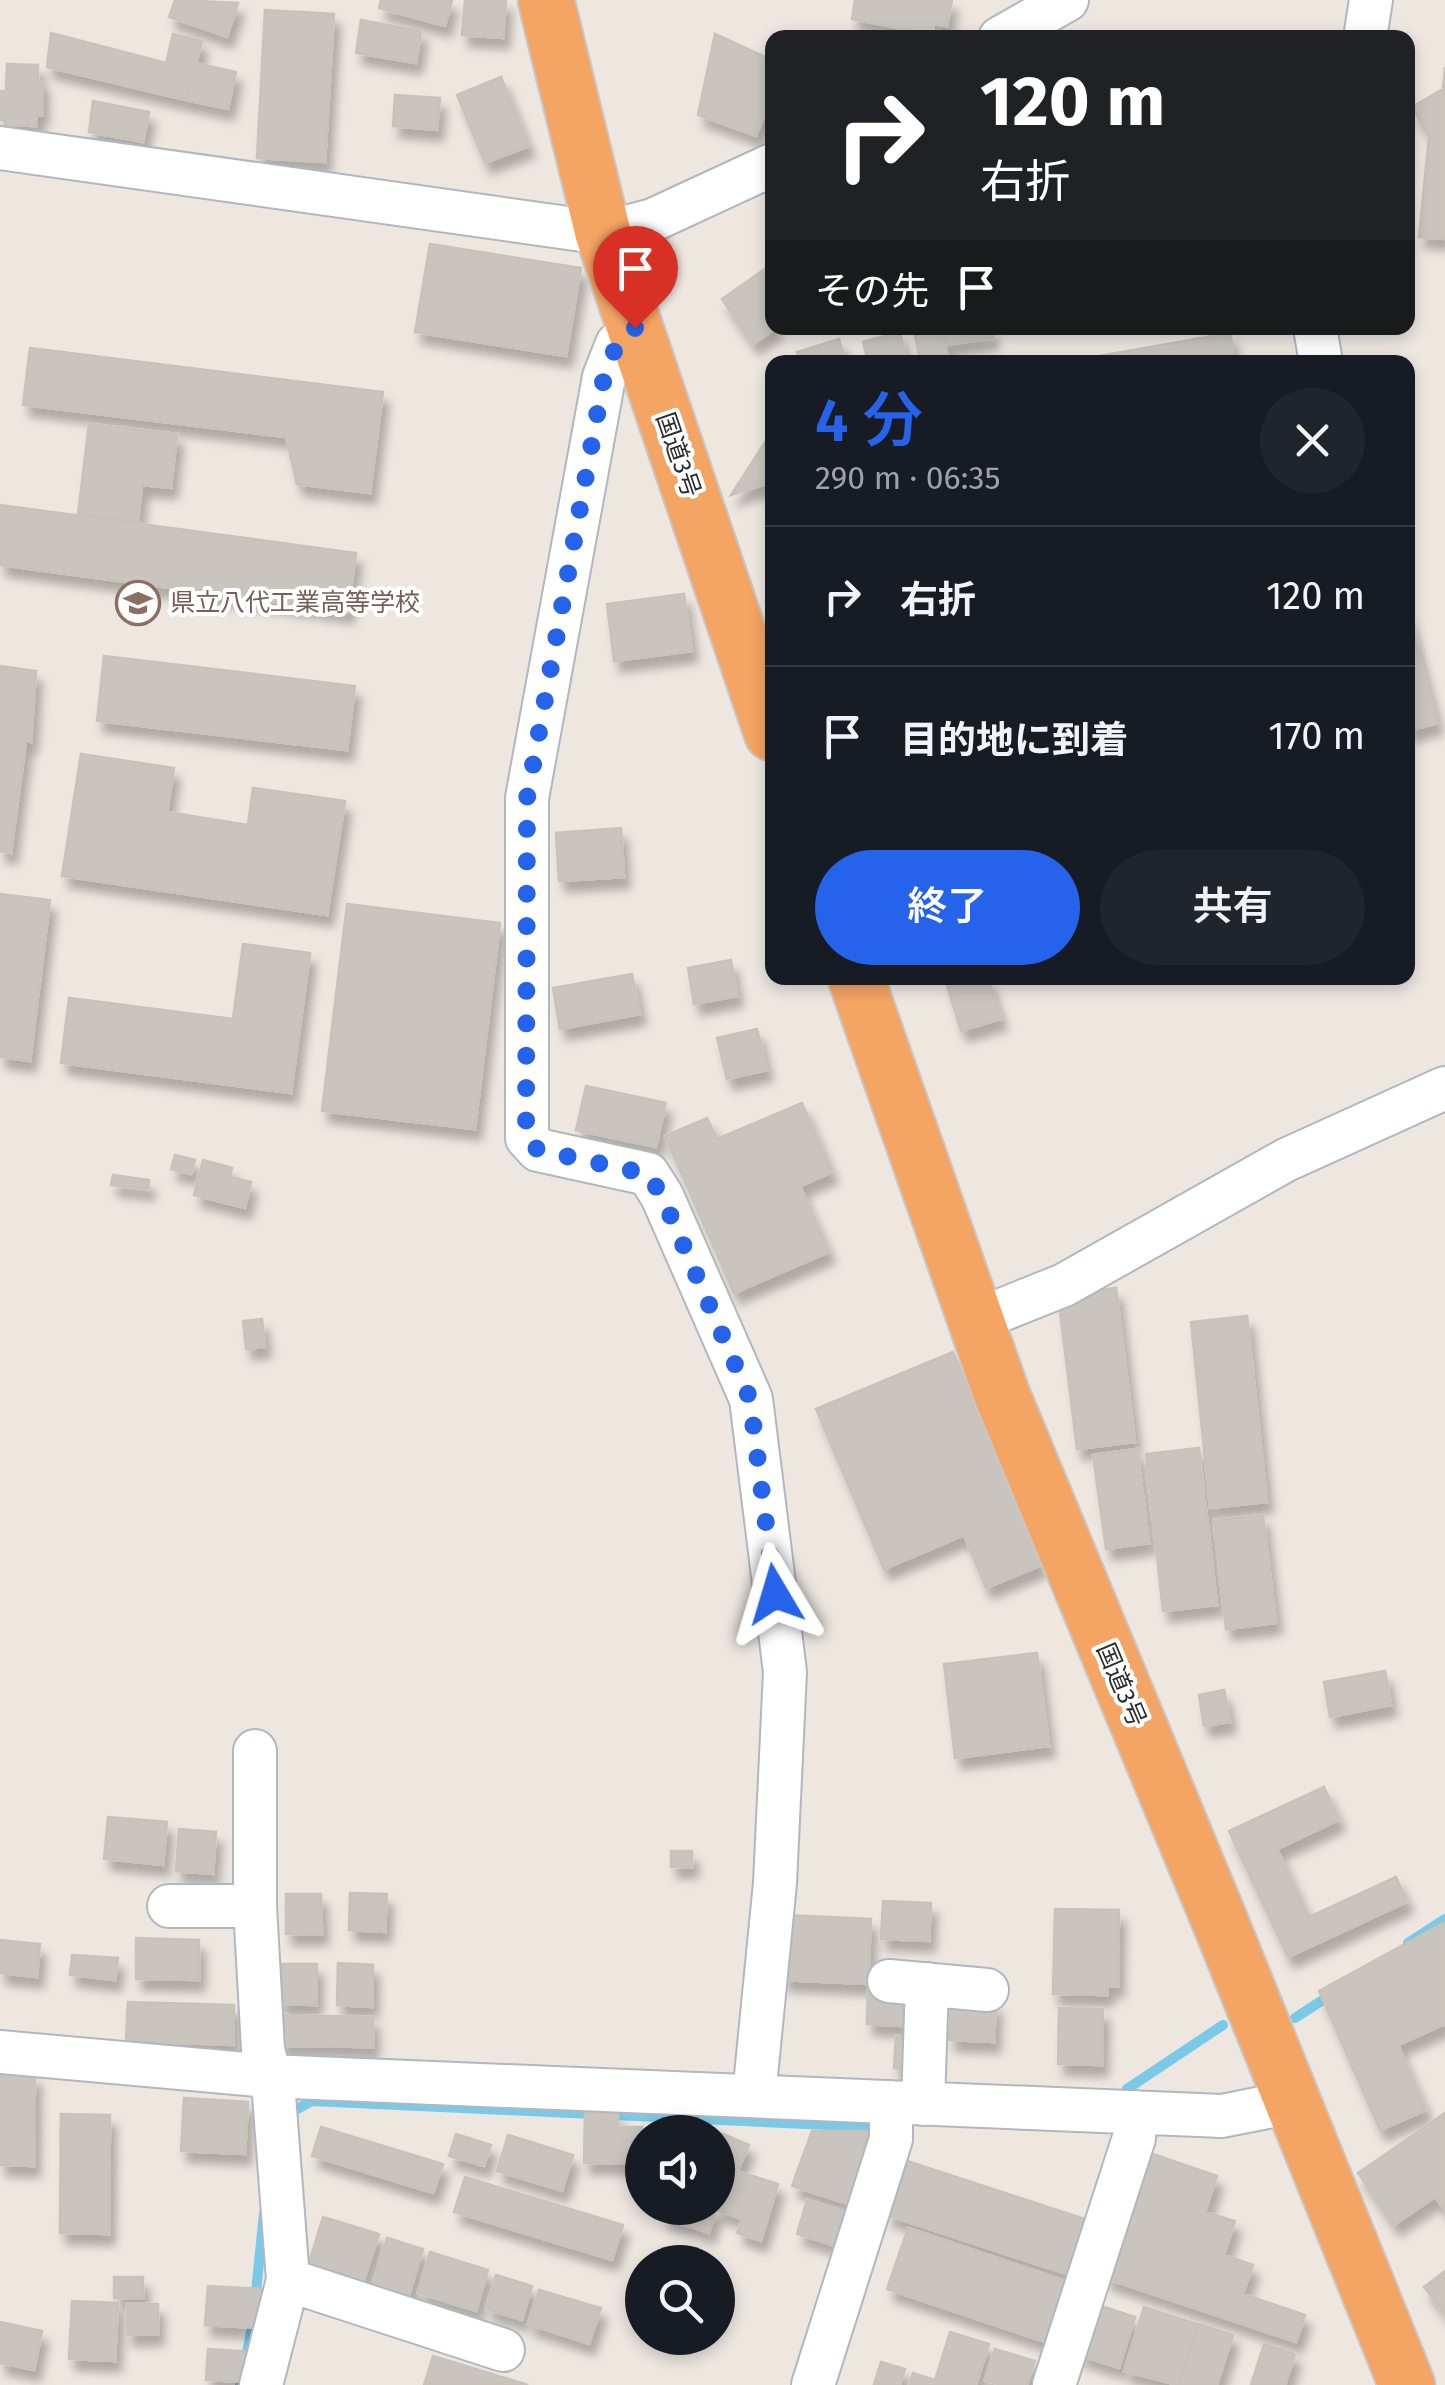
<!DOCTYPE html>
<html lang="ja">
<head>
<meta charset="utf-8">
<style>
	body { margin:0; font-family:"Fira Sans","Noto Sans JP",sans-serif; background:#20242c; color:#f1f3f6; height:100vh; display:flex; flex-direction:column; font-size:38px; white-space:nowrap }
	* { box-sizing:border-box; margin:0 }
	p { font-size:32px; color:#9ea1a6 }
	.icon { flex:none; width:55px; height:55px; fill:none; stroke:currentColor; stroke-width:2; stroke-linecap:round; stroke-linejoin:round }
	.map { position:relative; flex:1; overflow:hidden }
	.sheet { position:absolute; left:765px; top:355px; width:650px; height:630px; display:flex; flex-direction:column; background:#171b24; border-radius:20px; box-shadow:0 5px 15px #0003 }
	.sheet>* { flex:none }
	.top-card { position:absolute; left:765px; top:30px; width:650px; height:305px; border-radius:20px; box-shadow:0 5px 15px #0003; background:#202124; color:#fff; overflow:hidden }
	.fabs { position:absolute; left:625px; top:2115px; display:grid; gap:20px }
	.fabs a { display:grid; place-items:center; width:110px; height:110px; border-radius:50%; background:#171b24; box-shadow:0 5px 15px #0003; font-size:50px }
	.pin { position:absolute; display:grid; place-items:center; width:85px; height:85px; color:#fff; margin:-102px -42px; border-radius:50% 50% 50% 0; rotate:-45deg; box-shadow:0 0 10px #0007 }
	.pin .icon { rotate:45deg }
	.me { position:absolute; width:110px; margin:-55px; rotate:353deg; stroke-linejoin:round; filter:drop-shadow(0 0 8px #0008) }
	.turn { display:flex; align-items:center; gap:35px; height:210px; padding:0 50px; font-size:45px }
	.turn .icon { width:130px; height:130px; stroke-width:2.5 }
	.turn b { display:block; font-size:70px; line-height:85px }
	.then { display:flex; align-items:center; height:95px; padding:0 50px; background:#0003; gap:20px; font-size:38px }
	.round { display:grid; place-items:center; flex:none; width:105px; height:105px; border-radius:52px; background:#20242c }
	.overview { display:flex; align-items:center; justify-content:space-between; height:170px; padding:0 50px }
	h1 { font-size:60px; font-weight:600; line-height:75px; color:#2563eb }
	.cta { display:flex; gap:20px; margin-top:auto; padding:20px 50px }
	.cta a { flex:1; height:115px; border-radius:60px; background:#2563eb; color:#fff; font-size:40px; font-weight:600; line-height:115px; text-align:center }
	.cta a+a { background:#20242c; color:#f1f3f6 }
	ul { padding:0; list-style:none }
	li { display:flex; align-items:center; gap:30px; height:140px; padding:0 50px; border-top:2px solid #363941 }
	li div { flex:1 }
	li b { display:block; font-size:38px }
	li em { font-style:normal }
	.map>svg:first-child { display:block }
	.lines { fill:none; stroke-linecap:round; stroke-linejoin:round }
	.stream { stroke:#7ac9e8; stroke-width:10 }
	.building { fill:#c9c5be; stroke:#c8c3b9; stroke-width:2.5; filter:url(#shadow) }
	.minor-casing { stroke:#b3b6bf; stroke-width:46 }
	.highway-casing { stroke:#c8c8c8; stroke-width:59 }
	.minor { stroke:#fff; stroke-width:42 }
	.highway { stroke:#f4a463; stroke-width:55 }
	.route { stroke:#2563eb; stroke-width:18; stroke-dasharray:0 32.4 }
	.labels { text-anchor:middle; dominant-baseline:central; stroke-width:8; stroke-linejoin:round; paint-order:stroke }
	.street-label { font-size:25px; fill:#2c2c2c; stroke:#fff }
	.education-label { font-size:25px; fill:#785e54; stroke:#fff; text-anchor:start }
</style>
</head>
<body>
<div class="map">
<svg width="1445" height="2385" viewBox="0 0 1445 2385">
	<defs>
		<filter id="shadow"><feDropShadow dx="6" dy="11" stdDeviation="5" flood-color="#0004"/></filter>
	</defs>
	<rect width="100%" height="100%" fill="#ede7e0"/>
	<g class="lines">
		<path class="stream" d="M1408 1943 1445 1919
			M1295 2018 1332 1994
			M1127 2089 1223 2025
			M297 2109 312 2101 872 2127
			M255 2301 264 2214
			M240 2385 254 2318"/>
	</g>
	<path class="building" d="M175 0 238 3 227 37 169 17Z
		M381 0H452L445 26 379 8Z
		M465 0H506L503 38 462 35Z
		M855 0H952L947 26 933 24 934 35 852 19Z
		M265 10 334 14 325 162 257 158Z
		M361 20 421 31 416 63 356 53Z
		M51 33 166 63 173 34 202 41 186 100 47 67Z
		M715 34 772 60V97L756 136 698 115Z
		M195 63 236 72 228 109 186 100Z
		M7 64 38 65V82H43L42 115H37L36 126 5 125V120H0V91H6Z
		M1445 67V239L1419 237 1429 136 1412 107 1443 89Z
		M501 77 529 146 485 163 457 95Z
		M395 95 440 98 437 130 393 126Z
		M93 101 149 112 143 142 89 132Z
		M430 244 581 268 566 356 415 332Z
		M772 264V328H777L753 344 722 299Z
		M926 328H940L948 357 920 361 914 331Z
		M944 328H991L993 338 946 345Z
		M900 332 907 362H868L863 342Z
		M1230 333 1235 362H1065Z
		M839 339 846 362H800L797 352Z
		M30 348 383 392 370 493 297 484 286 437 23 405Z
		M89 424 177 434 171 488 142 485 138 521 78 514Z
		M772 435V482L731 495 769 436Z
		M0 505 356 553 348 612 0 565Z
		M684 594 692 651 614 661 607 604Z
		M1408 613 1437 723 1408 731Z
		M104 656 355 686 347 750 97 721Z
		M0 666 36 671 31 742 26 741 11 853 0 851Z
		M81 754 174 768 167 812 248 825 253 788 345 801 327 915 62 876Z
		M621 828 624 877 559 881 556 833Z
		M0 894 50 900 30 1061 0 1057Z
		M347 904 500 923 475 1129 322 1111Z
		M243 944 310 953 291 1093 61 1063 69 998 233 1019Z
		M731 960 737 996 694 1004 688 968Z
		M632 974 640 1014 560 1029 553 988Z
		M945 978H988L1001 1019 961 1031Z
		M757 1029 767 1070 727 1079 717 1038Z
		M586 1086 666 1103 656 1147 576 1130Z
		M802 1103 832 1172 800 1186 829 1252 734 1293 665 1136 707 1118 717 1139Z
		M175 1155 195 1160 191 1174 171 1169Z
		M203 1160 232 1168 230 1177 251 1182 245 1208 194 1195Z
		M113 1175 149 1180 148 1189 111 1185Z
		M1116 1288 1135 1442 1077 1449 1058 1295Z
		M1247 1316 1267 1502 1210 1508 1191 1322Z
		M262 1319 265 1347 246 1349 243 1321Z
		M953 1352 1042 1565 986 1588 964 1535 884 1569 816 1409Z
		M1199 1448 1217 1605 1163 1611 1146 1454Z
		M1137 1449 1149 1543 1106 1549 1093 1455Z
		M1263 1515 1276 1623 1226 1629 1214 1520Z
		M1037 1653 1049 1746 955 1758 944 1664Z
		M1385 1671 1391 1705 1330 1717 1324 1682Z
		M1224 1690 1230 1722 1204 1726 1199 1695Z
		M1324 1787 1339 1820 1277 1849 1309 1917 1396 1877 1407 1902 1288 1957 1229 1831Z
		M108 1817 167 1822 163 1865 104 1859Z
		M179 1829 216 1832 213 1874 176 1871Z
		M671 1851H692V1867H671Z
		M350 1893 387 1894 385 1932 349 1930Z
		M286 1894H321L322 1934H286Z
		M883 1901 931 1903 929 1941 881 1939Z
		M1055 1909 1119 1910 1118 1986H1107V1995L1053 1994Z
		M785 1915 871 1919 868 1984 782 1980Z
		M1445 1922V2024L1398 2045 1426 2110 1380 2130 1319 1991Z
		M136 1938 199 1940V1980L136 1979Z
		M0 1940 40 1944 37 1977 0 1973Z
		M72 1955 118 1958 115 1980 70 1975Z
		M338 1963 373 1965 372 2007 337 2005Z
		M278 1964H317L316 2005 278 2004Z
		M868 1988 903 1990 902 2026 867 2024Z
		M951 2001 996 2003 994 2042 949 2040Z
		M128 2002 234 2005 233 2045 126 2041Z
		M1059 2008 1103 2009 1102 2065 1058 2064Z
		M279 2015 373 2017V2047L278 2046Z
		M896 2036 918 2037 916 2070 894 2068Z
		M0 2074H35L34 2166 0 2165Z
		M184 2098 248 2102 245 2154 181 2151Z
		M585 2113H618V2127H642L641 2164 584 2163Z
		M1445 2113V2210L1435 2197 1394 2225 1358 2173Z
		M61 2114 110 2115 109 2234 60 2233Z
		M699 2124 749 2145 739 2168 718 2159V2132H695Z
		M321 2127 443 2164 433 2193 312 2156Z
		M812 2131H883L858 2207 792 2186Z
		M456 2134 491 2145 484 2166 449 2156Z
		M508 2135 573 2155 562 2191 497 2171Z
		M1147 2152 1217 2176 1205 2212 1235 2221 1224 2255 1253 2265 1243 2294 1305 2315 1296 2342 1104 2278Z
		M904 2160 1094 2222 1076 2277 886 2215Z
		M718 2165 778 2184 761 2241 737 2233 742 2219 716 2210 709 2233 663 2218 666 2208H718Z
		M465 2177 623 2225 612 2260 454 2212Z
		M807 2200 855 2215 845 2249 797 2234Z
		M323 2217 379 2234 363 2283 308 2266Z
		M908 2228 1068 2282 1048 2343 887 2289Z
		M387 2238 423 2249 409 2295 373 2284Z
		M430 2252 488 2270 476 2311 418 2293Z
		M1445 2271V2314L1424 2287Z
		M496 2275 532 2286 522 2320 486 2309Z
		M114 2277H143V2298H114Z
		M208 2286 263 2289 260 2328 205 2325Z
		M539 2290 601 2308 589 2344 528 2324Z
		M72 2301 118 2303 115 2361 69 2359Z
		M127 2304H158V2334L127 2335Z
		M1095 2304 1135 2317 1119 2368 1078 2355Z
		M1144 2307 1197 2324 1178 2385 1124 2371Z
		M0 2322 42 2331 34 2370 0 2363Z
		M1199 2324 1233 2335 1217 2385H1180Z
		M950 2332 989 2344 976 2385H909L913 2373 935 2380Z
		M1264 2344 1295 2354 1285 2385H1251Z
		M208 2349 254 2352 252 2382 206 2380Z
		M995 2349 1035 2361 1027 2385H1001L985 2380Z
		M433 2356 528 2385H424Z
		M881 2362 905 2369 900 2385 874 2384Z"/>
	<g class="lines">
		<defs>
			<path id="minor" d="M1000 38 1067 0
				M1365 38 1371 0
				M0 148 603 233 653 220 772 165
				M635 328 617 344 604 377 527 798V1138L538 1150 648 1174 662 1196 751 1399 785 1672 775 1883 754 2096
				M1315 328 1321 362
				M974 1321 1064 1285 1286 1160 1445 1088
				M255 1751V1906L263 2049 274 2095 288 2280 261 2385
				M169 1906H255
				M889 1981 987 1990
				M0 2052 268 2076 1222 2116 1292 2102
				M923 2104 927 1984
				M288 2280 503 2350
				M813 2385 891 2139V2102
				M1054 2385 1134 2138 1136 2112"/>
			<path id="highway" d="M546 0 603 233 772 733
				M856 978 1002 1395 1221 1924 1407 2385"/>
		</defs>
		<use href="#minor" class="minor-casing"/>
		<use href="#highway" class="highway-casing"/>
		<use href="#minor" class="minor"/>
		<use href="#highway" class="highway"/>
	</g>
	<g class="lines">
		<path class="route" d="M635 328 617 344 604 377 527 798 526 1138 538 1150 648 1174 662 1196 750 1399 775 1594"/>
	</g>
	<defs>
		<symbol id="school-ring" viewBox="-11 -11 22 22"><circle r="9.5" fill="#fff" stroke="#8d6e63" stroke-width="1.5"/><path d="M0-5L7-2L0 1L-7-2ZM-4 1L0 2.5L4 1V4Q0 6-4 4Z" fill="#8d6e63"/></symbol>
	</defs>
	<g fill-rule="evenodd">
		<use href="#school-ring" x="113" y="578" width="50" height="50"/>
	</g>
	<g class="labels">
		<g class="street-label">
			<text transform="translate(678 455) rotate(71)">国道3号</text>
			<text transform="translate(1121 1685) rotate(67)">国道3号</text>
		</g>
		<g class="education-label">
			<text x="170" y="603">県立八代工業高等学校</text>
		</g>
	</g>
</svg>
<div class="fabs">
<a><svg class="icon" aria-label="sound" viewBox="0 0 24 24"><path d="M4 9h4l5-4v14l-5-4H4zM17 9q2 3 0 6"/></svg></a>
<a><svg class="icon" aria-label="search" viewBox="0 0 24 24"><circle cx="10" cy="10" r="6"/><path d="M15 15l6 6"/></svg></a>
</div>
<div class="pin" style="left:635px;top:328px;background:#d93025"><svg class="icon" aria-label="arrive" viewBox="0 0 24 24"><path d="M6 21V4h12l-3 4 3 4H6"/></svg></div>
<svg class="me" style="left:775px;top:1594px" viewBox="-20 -20 40 40"><path d="M0-17L14 15 0 8-14 15z" fill="#2563eb" stroke="#fff" stroke-width="4"/></svg>
<div class="top-card">
<div class="turn"><svg class="icon" aria-label="right" viewBox="0 0 24 24"><path d="M7 20v-9h11M14 6l5 5-5 5"/></svg><div><b>120 m</b>右折</div></div>
<div class="then">その先<svg class="icon" aria-label="arrive" viewBox="0 0 24 24"><path d="M6 21V4h12l-3 4 3 4H6"/></svg></div>
</div>
<section class="sheet">
<div class="overview"><div><h1>4 分</h1><p>290 m · 06:35</p></div><a class="round"><svg class="icon" aria-label="close" viewBox="0 0 24 24"><path d="M6 6l12 12M18 6L6 18"/></svg></a></div>
<ul>
<li><svg class="icon" aria-label="right" viewBox="0 0 24 24"><path d="M7 20v-9h11M14 6l5 5-5 5"/></svg><div><b>右折</b></div><em>120 m</em></li>
<li><svg class="icon" aria-label="arrive" viewBox="0 0 24 24"><path d="M6 21V4h12l-3 4 3 4H6"/></svg><div><b>目的地に到着</b></div><em>170 m</em></li>
</ul>
<div class="cta"><a>終了</a><a>共有</a></div>
</section>
</div>
</body>
</html>
